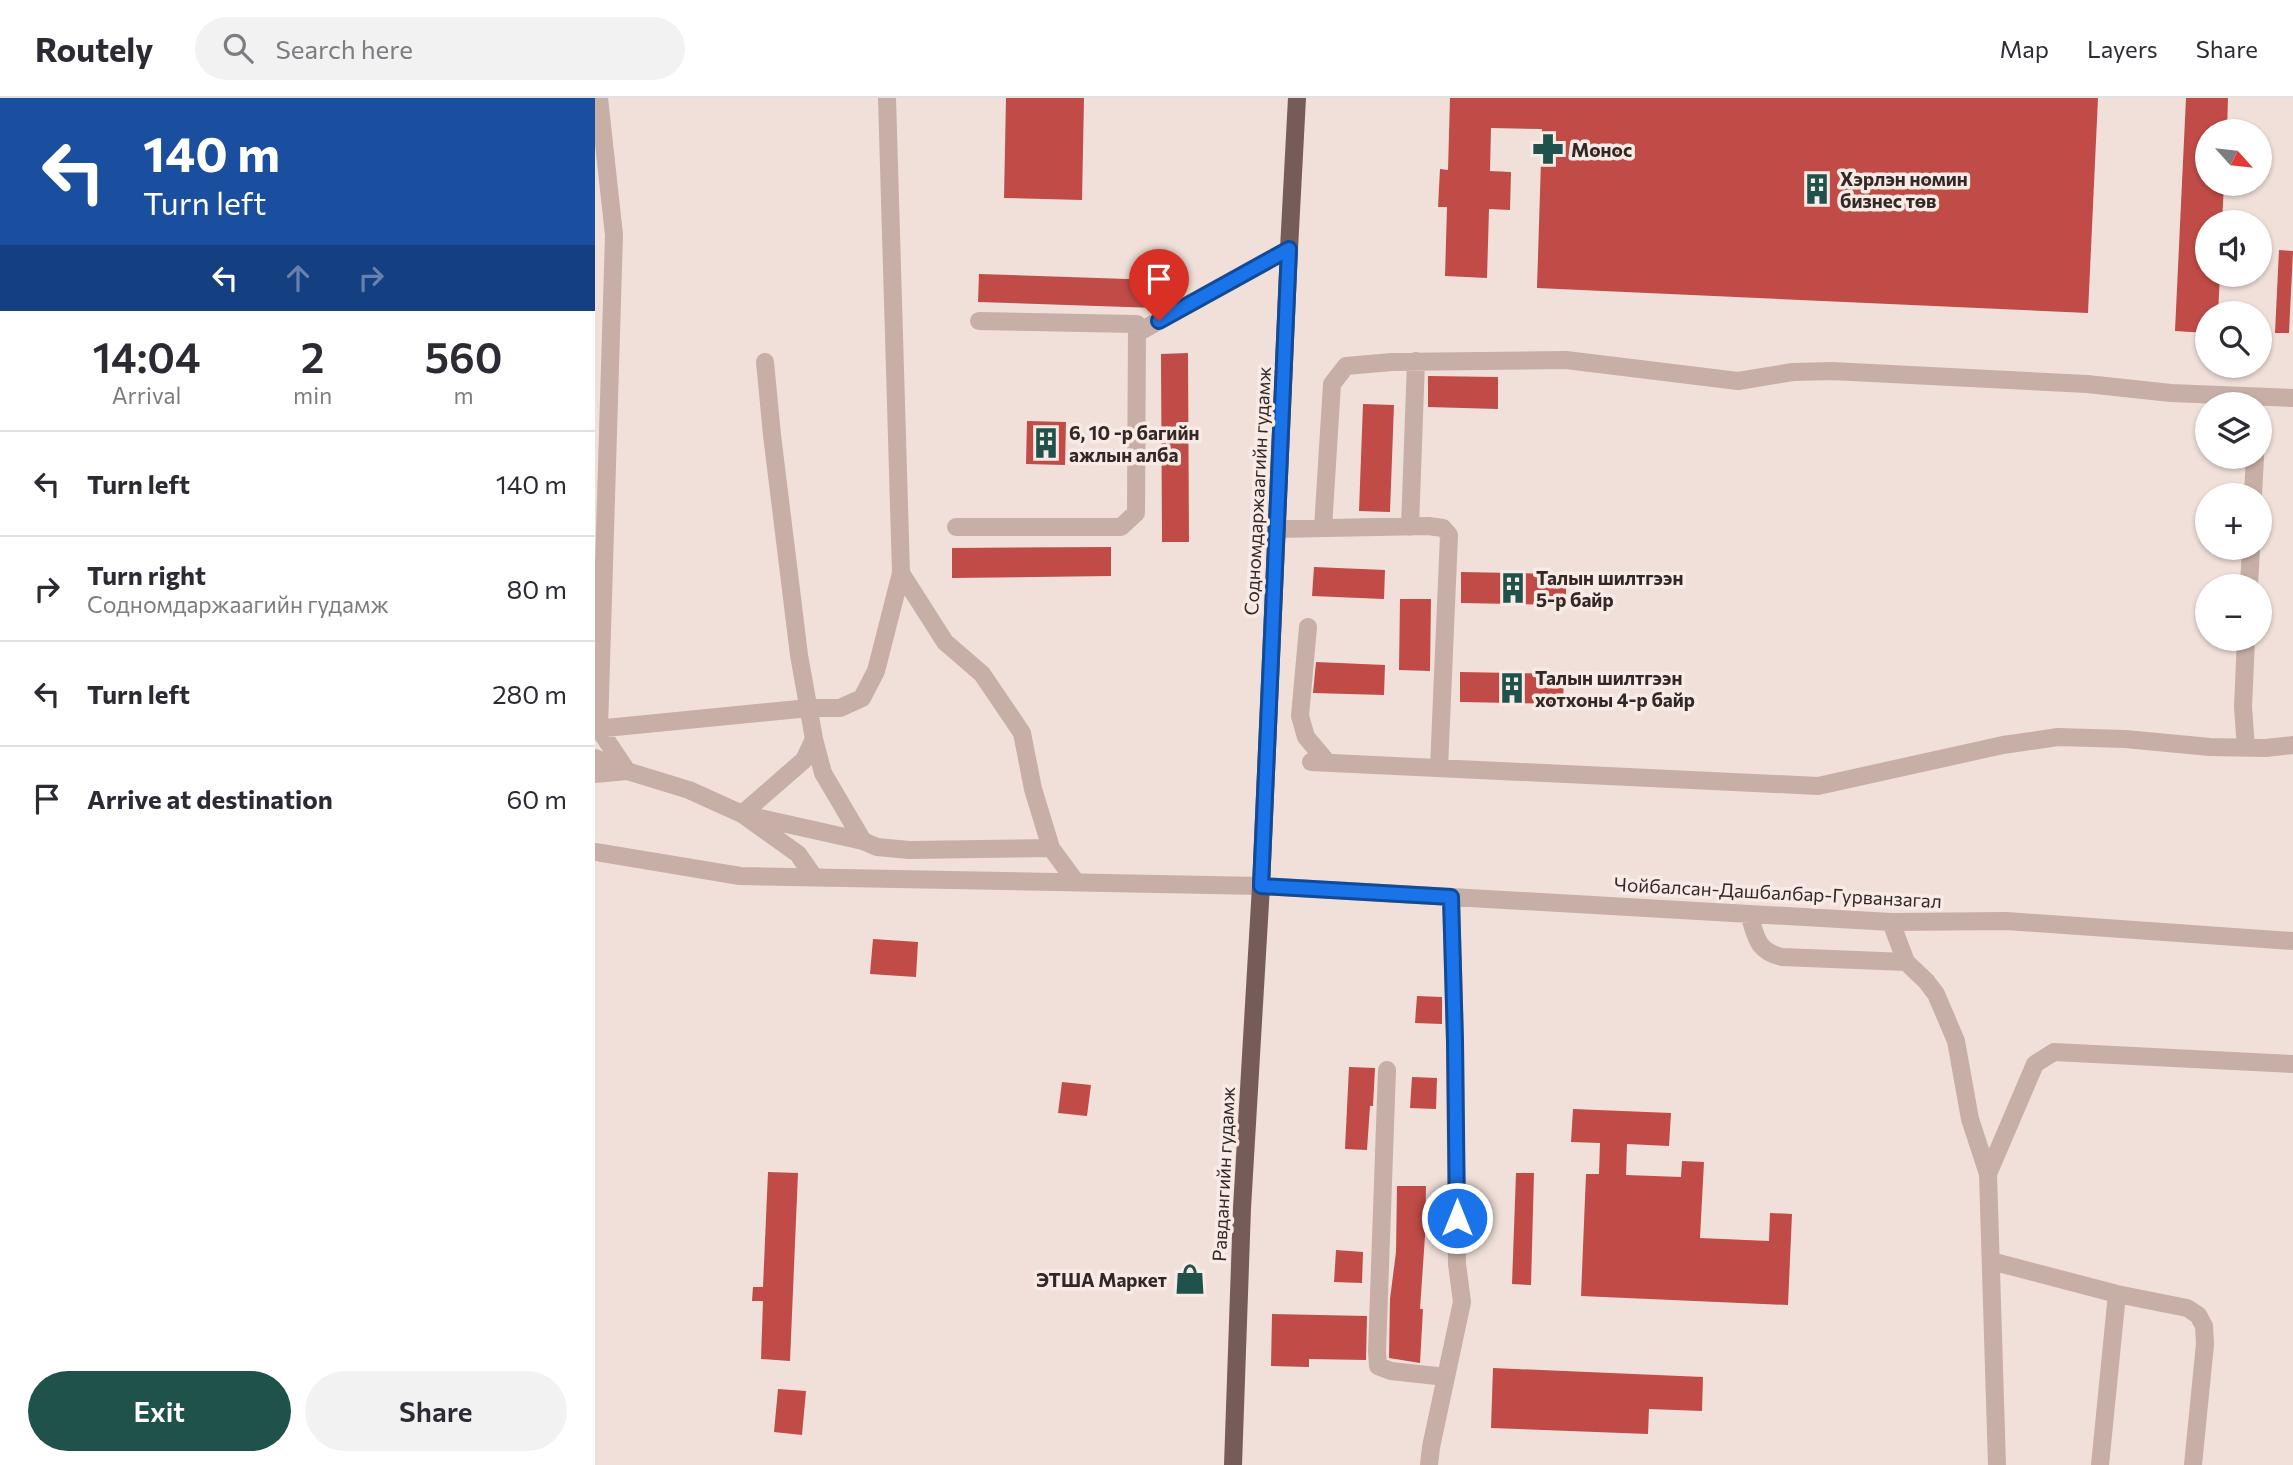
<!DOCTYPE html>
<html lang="en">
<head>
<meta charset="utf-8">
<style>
	body { margin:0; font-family:Commissioner,sans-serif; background:#f2f2f3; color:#2b2b33; height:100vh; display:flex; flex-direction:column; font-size:26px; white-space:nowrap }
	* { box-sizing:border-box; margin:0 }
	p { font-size:23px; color:#7c7c81 }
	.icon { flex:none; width:38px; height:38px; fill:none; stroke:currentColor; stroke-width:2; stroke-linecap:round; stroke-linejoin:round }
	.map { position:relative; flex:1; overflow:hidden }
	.side { display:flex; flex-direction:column; background:#fff; width:595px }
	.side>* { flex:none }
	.banner { background:#1a4fa0; color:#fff; overflow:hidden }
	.needle { width:46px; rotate:117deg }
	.buttons { position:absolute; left:1600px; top:21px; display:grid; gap:14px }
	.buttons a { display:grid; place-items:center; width:77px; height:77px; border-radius:50%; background:#fff; box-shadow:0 2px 5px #0004; font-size:35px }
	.pin { position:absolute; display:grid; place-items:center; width:60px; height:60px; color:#fff; margin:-72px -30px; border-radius:50% 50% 50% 0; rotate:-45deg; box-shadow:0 0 7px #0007 }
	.pin .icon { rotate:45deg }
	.me { position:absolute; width:77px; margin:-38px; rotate:0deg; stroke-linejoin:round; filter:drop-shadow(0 0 5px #0008) }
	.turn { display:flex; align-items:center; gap:24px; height:147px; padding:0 28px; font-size:32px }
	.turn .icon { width:91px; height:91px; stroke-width:2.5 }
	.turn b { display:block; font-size:49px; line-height:60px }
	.lanes { display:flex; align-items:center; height:66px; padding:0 28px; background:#0003; justify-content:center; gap:35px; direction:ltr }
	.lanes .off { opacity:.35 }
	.eta { display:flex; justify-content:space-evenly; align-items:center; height:119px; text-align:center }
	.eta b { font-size:42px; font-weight:600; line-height:49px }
	.cta { display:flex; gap:14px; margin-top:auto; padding:14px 28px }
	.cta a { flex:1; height:80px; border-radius:42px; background:#1e524b; color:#fff; font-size:28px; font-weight:600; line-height:80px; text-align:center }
	.cta a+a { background:#f2f2f3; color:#2b2b33 }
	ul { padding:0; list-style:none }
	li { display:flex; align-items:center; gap:21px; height:105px; padding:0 28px; border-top:2px solid #e1e1e2 }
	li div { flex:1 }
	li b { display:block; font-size:26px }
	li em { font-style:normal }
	header { display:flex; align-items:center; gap:42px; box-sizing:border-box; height:98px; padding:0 35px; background:#fff; border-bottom:2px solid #e1e1e2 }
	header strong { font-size:33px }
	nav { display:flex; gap:38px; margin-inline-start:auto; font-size:24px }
	.search { width:490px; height:63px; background:#f2f2f3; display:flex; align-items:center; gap:18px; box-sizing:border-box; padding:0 24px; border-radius:38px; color:#7c7c81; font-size:26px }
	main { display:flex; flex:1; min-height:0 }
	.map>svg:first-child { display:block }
	.building { fill:#c04b47 }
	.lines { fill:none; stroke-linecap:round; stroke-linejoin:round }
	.minor { stroke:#c7aea6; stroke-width:18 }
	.major { stroke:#755c58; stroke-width:18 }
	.route-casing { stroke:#114b97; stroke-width:18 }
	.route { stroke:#1a73e8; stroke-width:12 }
	.labels { text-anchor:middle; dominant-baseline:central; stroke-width:7; stroke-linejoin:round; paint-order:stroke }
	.poi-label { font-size:19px; font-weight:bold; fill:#332826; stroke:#f8ebe5; text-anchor:start }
	.street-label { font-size:19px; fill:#332826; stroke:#f8ebe5 }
</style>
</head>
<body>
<header>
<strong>Routely</strong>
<div class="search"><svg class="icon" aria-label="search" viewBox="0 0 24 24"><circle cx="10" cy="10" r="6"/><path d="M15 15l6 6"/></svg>Search here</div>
<nav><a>Map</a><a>Layers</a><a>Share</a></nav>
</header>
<main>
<section class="side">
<div class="banner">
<div class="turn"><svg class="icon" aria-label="left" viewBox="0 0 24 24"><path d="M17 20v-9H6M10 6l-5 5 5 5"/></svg><div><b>140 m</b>Turn left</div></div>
<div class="lanes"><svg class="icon" aria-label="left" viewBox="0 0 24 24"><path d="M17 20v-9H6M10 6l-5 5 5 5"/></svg><svg class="icon off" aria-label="ahead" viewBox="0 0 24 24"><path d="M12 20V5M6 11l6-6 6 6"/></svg><svg class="icon off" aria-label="right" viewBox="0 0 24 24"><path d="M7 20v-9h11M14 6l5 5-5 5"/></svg></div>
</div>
<div class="eta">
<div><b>14:04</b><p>Arrival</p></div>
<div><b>2</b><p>min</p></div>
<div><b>560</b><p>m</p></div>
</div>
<ul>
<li><svg class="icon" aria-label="left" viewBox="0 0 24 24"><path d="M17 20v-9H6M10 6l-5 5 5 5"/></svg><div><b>Turn left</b></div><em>140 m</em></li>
<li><svg class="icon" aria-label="right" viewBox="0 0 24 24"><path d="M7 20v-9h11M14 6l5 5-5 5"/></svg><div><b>Turn right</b><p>Содномдаржаагийн гудамж</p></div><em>80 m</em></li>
<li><svg class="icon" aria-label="left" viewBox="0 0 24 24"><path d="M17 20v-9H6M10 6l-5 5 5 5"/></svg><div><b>Turn left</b></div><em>280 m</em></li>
<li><svg class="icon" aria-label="arrive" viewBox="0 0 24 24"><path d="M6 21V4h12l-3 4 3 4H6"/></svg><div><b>Arrive at destination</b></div><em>60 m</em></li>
</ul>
<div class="cta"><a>Exit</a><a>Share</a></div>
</section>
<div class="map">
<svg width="1698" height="1367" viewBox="0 0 1698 1367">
	<rect width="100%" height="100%" fill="#f0e0d9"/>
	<path class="building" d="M411 0H489L487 102 409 100Z
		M855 0H1503L1493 215 942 190 947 31 896 30 895 73 916 74 915 112 894 111 892 180 850 178 852 109H843L845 71 853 72Z
		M1591 0H1633L1632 33H1612V86H1629L1627 124H1612V177H1625L1623 215H1612V235L1580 233Z
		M1684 152 1698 153 1694 235H1680Z
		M384 176 562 182 561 210 383 204Z
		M593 255 594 444H567L566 256Z
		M833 278 903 279V311L833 309Z
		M768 306 799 307 795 414 764 413Z
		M432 323 471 324 470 367 431 366Z
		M516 449V478L357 480V450Z
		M719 469 790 472 789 501 717 498Z
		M866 474 971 476V507L866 505Z
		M805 501H836L835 573 804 572Z
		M721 564 790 567 789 597 718 595Z
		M865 574 969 576 968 606 865 604Z
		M278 841 323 844 321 879 275 876Z
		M822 898 847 899V926L820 925Z
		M754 969 780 970 778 1008H775L772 1052 750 1051Z
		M817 979 842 980 841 1011 815 1010Z
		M467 984 496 987 492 1018 463 1015Z
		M978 1011 1076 1015 1074 1048 1032 1046 1031 1077 1086 1079 1087 1063 1109 1064 1105 1140 1174 1143 1175 1115 1197 1116 1193 1207 986 1198 991 1076H1004L1005 1045 976 1044Z
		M173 1074 203 1075 195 1263 166 1261 168 1203H157L158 1189H168Z
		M921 1075H939L936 1187 917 1186Z
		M802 1088H831L830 1138 825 1211H828L825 1265 794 1260 795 1201 801 1154Z
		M741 1152 768 1154 767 1185 739 1184Z
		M677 1216 772 1218 771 1262 714 1261V1269L676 1268Z
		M898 1270 1108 1279 1107 1313 1054 1311 1053 1336 896 1330Z
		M183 1291 211 1293 207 1337 179 1334Z"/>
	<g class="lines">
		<path class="minor" d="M4 0 19 137 4 631 32 673
			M542 235 694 151
			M170 264 177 337 204 557 219 641 209 662 147 716 268 743
			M1658 397 1660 359
			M361 429H526L541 415 542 226 384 223
			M815 429 821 263
			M728 430 737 286 751 268 797 264 971 262 1143 283 1198 274 1237 273 1492 286 1576 295 1698 300
			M681 431 833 428 848 430 854 437 844 670
			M306 475 350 544 387 576 427 635 438 691 456 750 481 784
			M1654 488 1656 450
			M713 529 705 618 711 639 733 665
			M1651 541 1648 609 1651 650
			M0 631 214 610H245L267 600 281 573 306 475 292 0
			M219 641 228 675 268 743 282 749 314 752 456 750
			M0 660 29 672
			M716 664 1223 688 1408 647 1463 639 1530 641 1615 649 1671 650 1698 647
			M0 676 32 673 94 692 147 716 203 756 219 779
			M0 754 145 778 666 788 1296 824 1411 823 1698 843
			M1154 816C1161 838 1161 853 1187 859L1311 864
			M1296 824 1311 864 1331 883 1341 896 1361 943 1375 1021 1393 1076
			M792 972 782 1253 783 1268 796 1273 851 1279
			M1396 1163 1522 1196 1592 1210 1603 1217 1609 1228 1610 1246 1598 1367
			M834 1367 836 1349 867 1204 862 1166 860 943 856 799
			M1402 1367 1393 1076 1440 966 1459 954 1698 966
			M1505 1367 1522 1196"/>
		<path class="major" d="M638 1367 647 1110 666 788 694 151 702 0"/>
	</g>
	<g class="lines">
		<defs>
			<path id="route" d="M564 223 694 151 666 788 856 799 860 943 862 1120"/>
		</defs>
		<use href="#route" class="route-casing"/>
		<use href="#route" class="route"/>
	</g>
	<defs>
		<symbol id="pharmacy-bare" viewBox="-9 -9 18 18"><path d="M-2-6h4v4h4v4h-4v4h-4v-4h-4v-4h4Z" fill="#1e524b" stroke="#f8ebe5" stroke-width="2.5" paint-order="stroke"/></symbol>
		<symbol id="building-bare" viewBox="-9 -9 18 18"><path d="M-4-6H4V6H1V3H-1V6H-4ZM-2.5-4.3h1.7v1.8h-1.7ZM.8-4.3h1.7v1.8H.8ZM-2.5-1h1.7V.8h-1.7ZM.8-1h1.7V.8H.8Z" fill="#1e524b" stroke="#f8ebe5" stroke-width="2.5" paint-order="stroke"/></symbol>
		<symbol id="shop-bare" viewBox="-9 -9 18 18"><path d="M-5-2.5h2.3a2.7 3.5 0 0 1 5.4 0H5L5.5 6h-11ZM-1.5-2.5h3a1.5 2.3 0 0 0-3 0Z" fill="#1e524b" stroke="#f8ebe5" stroke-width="2.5" paint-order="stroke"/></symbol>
	</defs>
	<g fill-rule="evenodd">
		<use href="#pharmacy-bare" x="931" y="29" width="44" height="44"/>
		<use href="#building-bare" x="1200" y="69" width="44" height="44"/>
		<use href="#building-bare" x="429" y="323" width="44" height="44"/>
		<use href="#building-bare" x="896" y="468" width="44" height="44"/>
		<use href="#building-bare" x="895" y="568" width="44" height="44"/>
		<use href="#shop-bare" x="573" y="1159" width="44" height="44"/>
	</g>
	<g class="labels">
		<g class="poi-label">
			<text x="976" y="51">Монос</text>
			<text x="1245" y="80">Хэрлэн номин<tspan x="1245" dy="22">бизнес төв</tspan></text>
			<text x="474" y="334">6, 10 -р багийн<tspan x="474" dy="22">ажлын алба</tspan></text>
			<text x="941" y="479">Талын шилтгээн<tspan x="941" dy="22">5-р байр</tspan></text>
			<text x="940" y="579">Талын шилтгээн<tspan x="940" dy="22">хотхоны 4-р байр</tspan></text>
			<text x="572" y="1181" text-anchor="end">ЭТША Маркет</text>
		</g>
		<g class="street-label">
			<text transform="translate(662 393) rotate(-87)">Содномдаржаагийн гудамж</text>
			<text transform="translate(1183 794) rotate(3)">Чойбалсан-Дашбалбар-Гурванзагал</text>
			<text transform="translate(628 1076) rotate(-87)">Равдангийн гудамж</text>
		</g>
	</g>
</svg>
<div class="buttons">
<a><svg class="needle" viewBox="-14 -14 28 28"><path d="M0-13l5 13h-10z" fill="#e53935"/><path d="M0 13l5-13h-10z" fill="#7c7c81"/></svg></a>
<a><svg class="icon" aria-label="sound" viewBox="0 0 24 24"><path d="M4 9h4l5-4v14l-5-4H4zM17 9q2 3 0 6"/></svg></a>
<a><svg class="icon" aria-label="search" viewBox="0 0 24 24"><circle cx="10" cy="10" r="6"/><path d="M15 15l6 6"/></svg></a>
<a><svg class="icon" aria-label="layers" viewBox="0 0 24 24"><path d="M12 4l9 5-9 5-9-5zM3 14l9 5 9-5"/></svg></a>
<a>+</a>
<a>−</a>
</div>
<div class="pin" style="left:564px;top:223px;background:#d93025"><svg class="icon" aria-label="arrive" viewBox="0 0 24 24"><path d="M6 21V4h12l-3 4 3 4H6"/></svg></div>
<svg class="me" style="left:862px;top:1120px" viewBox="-20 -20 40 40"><circle r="17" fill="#1a73e8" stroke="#fff" stroke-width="3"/><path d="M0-11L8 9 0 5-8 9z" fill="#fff"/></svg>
</div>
</main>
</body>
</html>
